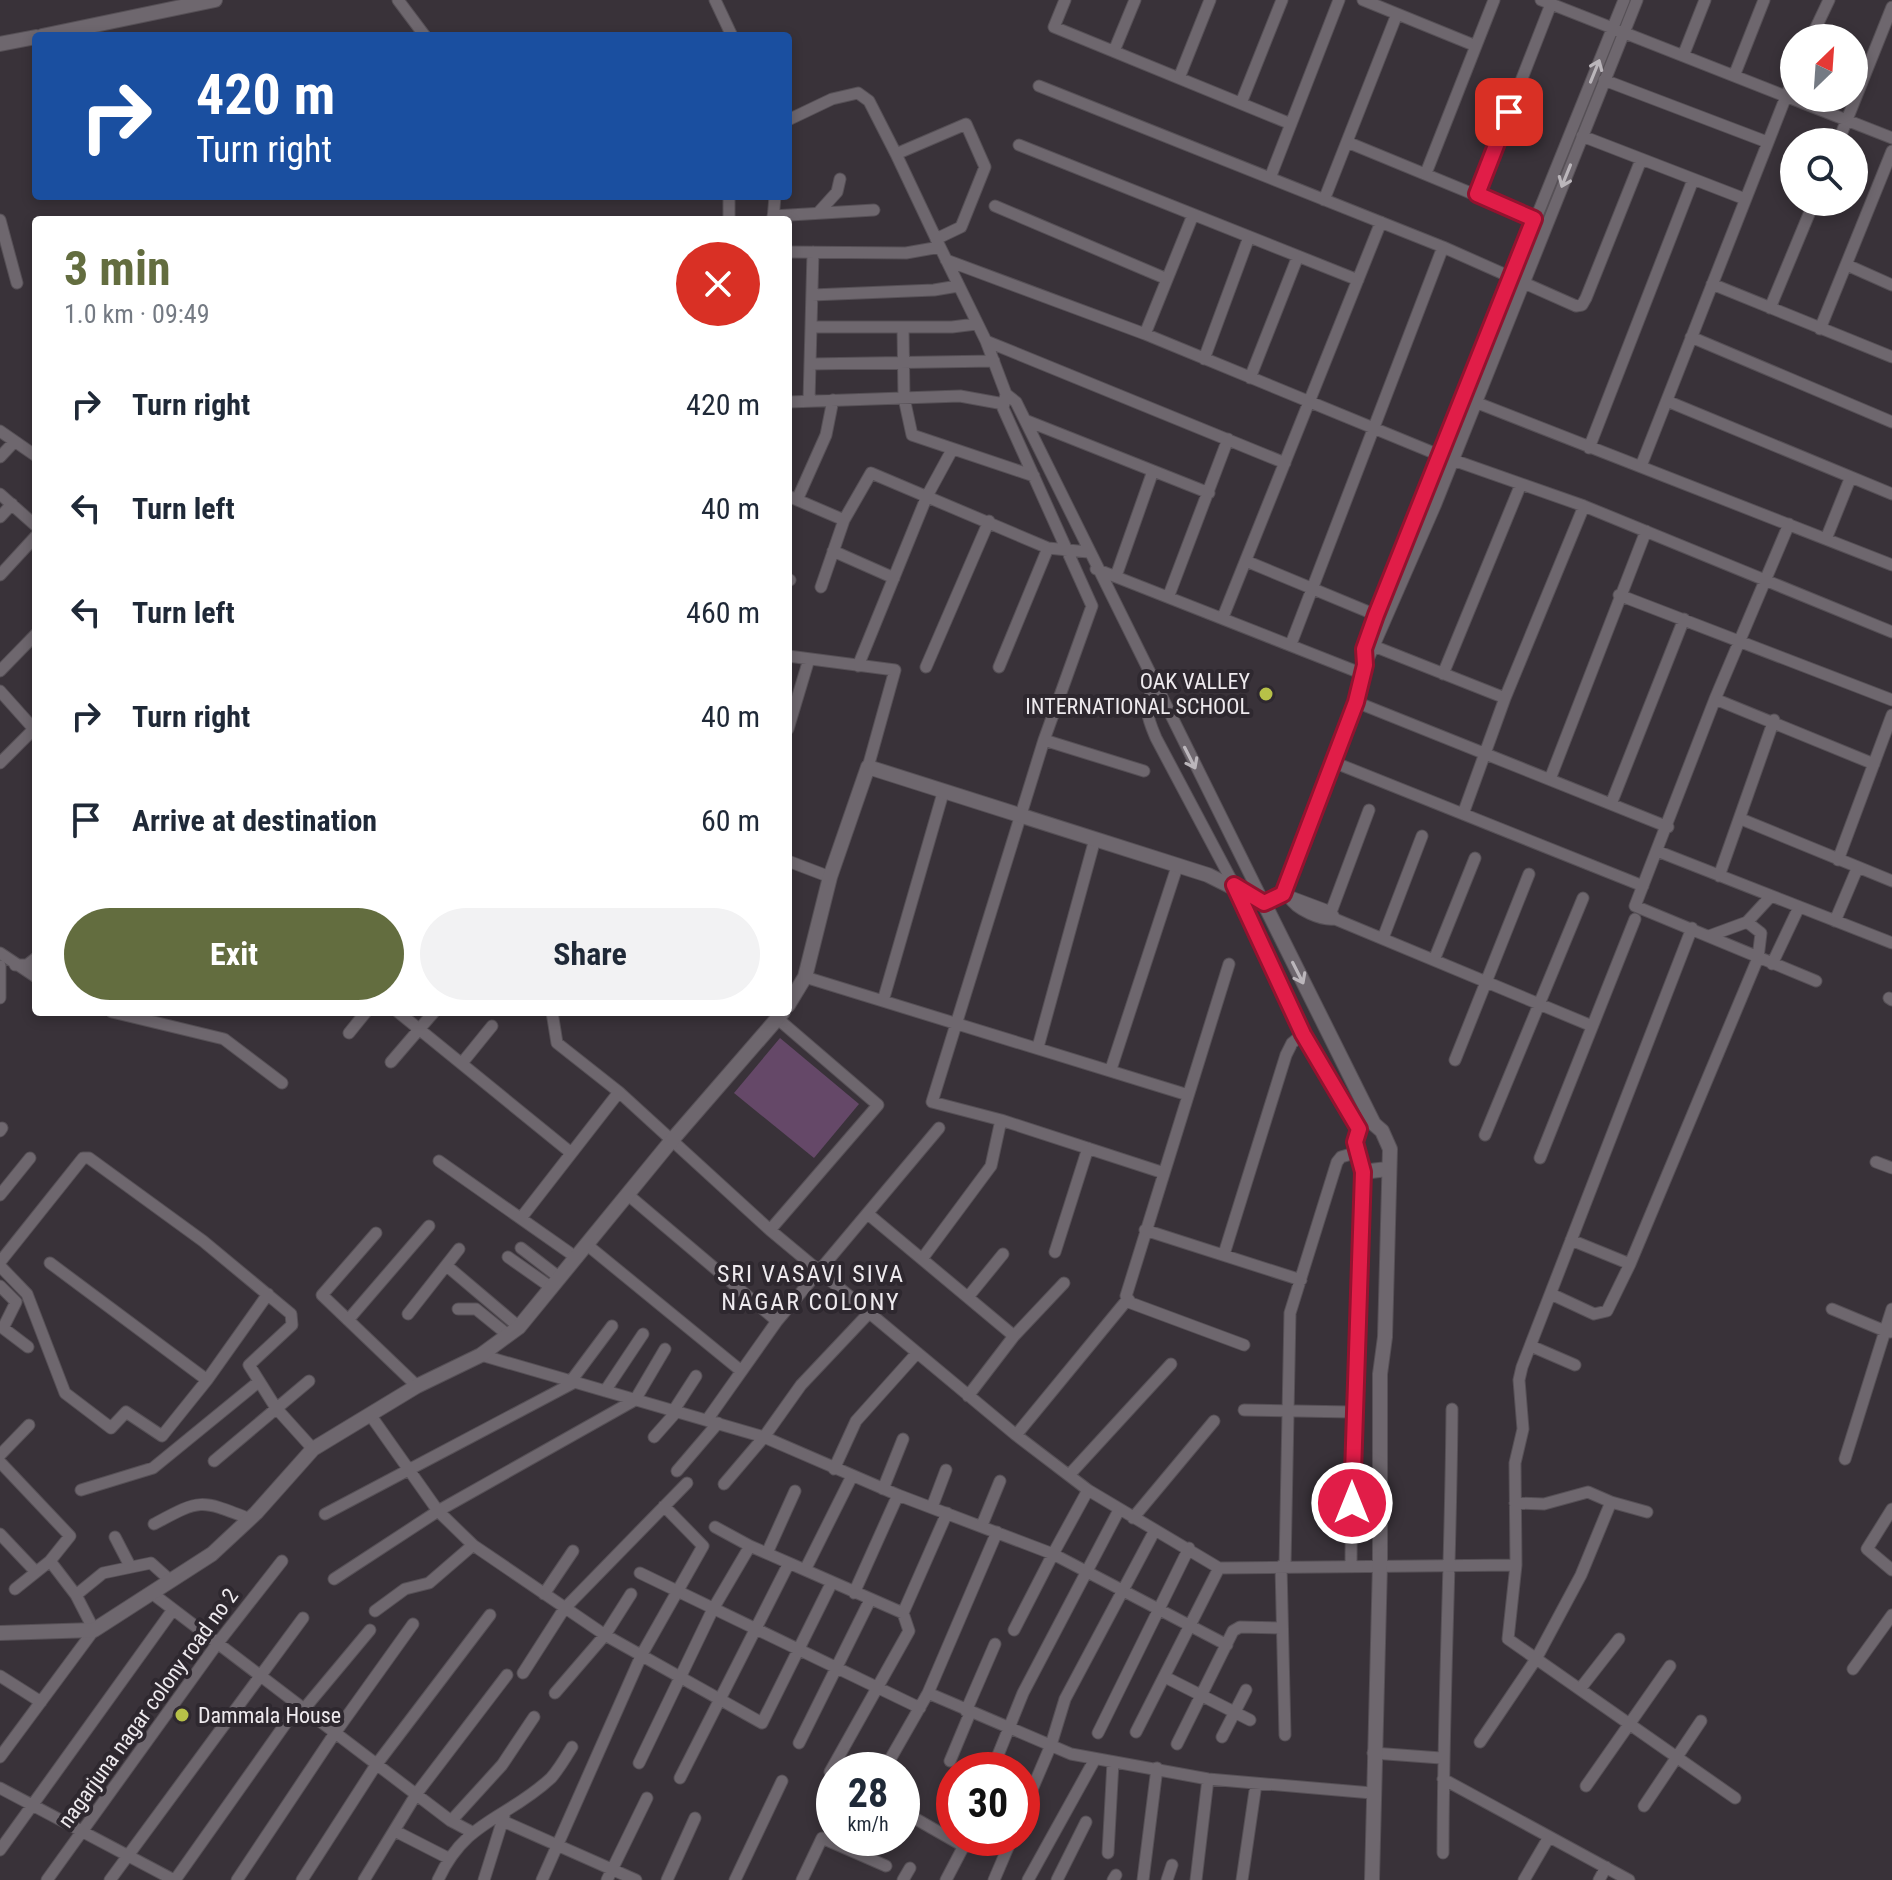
<!DOCTYPE html>
<html lang="en">
<head>
<meta charset="utf-8">
<style>
	body { margin:0; font-family:"Roboto Condensed",sans-serif; background:#f2f2f3; color:#1f2937; height:100vh; display:flex; flex-direction:column; font-size:30px; white-space:nowrap }
	* { box-sizing:border-box; margin:0 }
	p { font-size:26px; color:#747a83 }
	.icon { flex:none; width:44px; height:44px; fill:none; stroke:currentColor; stroke-width:2; stroke-linecap:round; stroke-linejoin:round }
	.map { position:relative; flex:1; overflow:hidden }
	.drawer { position:absolute; left:32px; top:216px; width:760px; height:800px; display:flex; flex-direction:column; background:#fff; border-radius:8px; box-shadow:0 4px 12px #0003 }
	.drawer>* { flex:none }
	.banner { position:absolute; left:32px; top:32px; width:760px; height:168px; border-radius:8px; box-shadow:0 4px 12px #0003; background:#1a4fa0; color:#fff; overflow:hidden }
	.needle { width:52px; rotate:25deg }
	.buttons { position:absolute; left:1780px; top:24px; display:grid; gap:16px }
	.buttons a { display:grid; place-items:center; width:88px; height:88px; border-radius:50%; background:#fff; box-shadow:0 4px 12px #0003; font-size:40px }
	.speed { position:absolute; left:816px; top:1752px; display:flex; gap:16px; font-size:40px; font-weight:700; text-align:center }
	.speed>* { display:grid; place-content:center; width:104px; height:104px; border-radius:50%; background:#fff; box-shadow:0 4px 12px #0003; line-height:1 }
	.speed small { font-size:20px; font-weight:400 }
	.speed .limit { border:12px solid #d22; background:#fff; color:#111 }
	.pin { position:absolute; display:grid; place-items:center; width:68px; height:68px; color:#fff; margin:-34px; border-radius:16px; box-shadow:0 4px 12px #0006 }
	.me { position:absolute; width:88px; margin:-44px; rotate:0deg; stroke-linejoin:round; filter:drop-shadow(0 0 6px #0008) }
	.turn { display:flex; align-items:center; gap:28px; height:168px; padding:0 32px; font-size:36px }
	.turn .icon { width:104px; height:104px; stroke-width:2.5 }
	.turn b { display:block; font-size:56px; line-height:68px }
	.round { display:grid; place-items:center; flex:none; width:84px; height:84px; border-radius:42px; background:#f2f2f3 }
	.overview { display:flex; align-items:center; justify-content:space-between; height:136px; padding:0 32px }
	h1 { font-size:48px; font-weight:700; line-height:60px; color:#636d3f }
	.cta { display:flex; gap:16px; margin-top:auto; padding:16px 32px }
	.cta a { flex:1; height:92px; border-radius:48px; background:#636d3f; color:#fff; font-size:32px; font-weight:700; line-height:92px; text-align:center }
	.cta a+a { background:#f2f2f3; color:#1f2937 }
	ul { padding:0; list-style:none }
	li { display:flex; align-items:center; gap:24px; height:104px; padding:0 32px }
	li div { flex:1 }
	li b { display:block; font-size:30px }
	li em { font-style:normal }
	.map>svg:first-child { display:block }
	.green { fill:#654868 }
	.lines { fill:none; stroke-linecap:round; stroke-linejoin:round }
	.minor-casing { stroke:#565056; stroke-width:13 }
	.tertiary-casing { stroke:#565056; stroke-width:16 }
	.minor { stroke:#6e676e; stroke-width:11 }
	.tertiary { stroke:#6e676e; stroke-width:14 }
	.oneway { stroke:#bbb6bb }
	.route-casing { stroke:#92132f; stroke-width:20 }
	.route { stroke:#e11d48; stroke-width:14 }
	.poi-dot { fill:#b7c148; stroke:#2e282f; stroke-width:3 }
	.labels { text-anchor:middle; dominant-baseline:central; stroke-width:8; stroke-linejoin:round; paint-order:stroke }
	.poi-label { font-size:22px; fill:#eeeaee; stroke:#2e282f; text-anchor:end }
	.street-label { font-size:22px; fill:#eeeaee; stroke:#2e282f }
	.neighbourhood-label { font-size:24px; letter-spacing:2px; fill:#eeeaee; stroke:#2e282f }
</style>
</head>
<body>
<div class="map">
<svg width="1892" height="1880" viewBox="0 0 1892 1880">
	<rect width="100%" height="100%" fill="#393239"/>
	<path class="green" d="M780 1038 859 1104 814 1158 734 1093Z"/>
	<g class="lines">
		<defs>
			<path id="minor" d="M398 0 425 36
				M715 0 732 36
				M1065 0 1054 27 1291 124
				M1363 0 1476 46
				M1541 0 1892 138
				M1811 38 1829 0
				M1114 51 1135 0
				M1683 56 1705 0
				M1734 76 1764 0
				M1179 78 1210 0
				M1604 80 1767 142
				M1039 86 1443 247 1576 306 1582 305 1586 298 1641 160
				M1241 103 1282 0
				M788 120 832 99 858 93 869 101 896 154
				M1582 136 1745 199
				M1347 142 1534 219
				M1838 142 1892 7
				M1019 145 1358 280
				M1426 173 1494 0
				M1270 178 1339 0
				M1477 194 1551 4
				M729 196V220
				M1324 200 1397 14
				M995 206 1167 279
				M818 213 837 192 840 179
				M773 216 874 210
				M0 220 17 283
				M773 220 775 196
				M940 247 986 341 1006 394 1016 402 1264 903 1279 898 1356 702 1365 665 1364 649 1376 615 1624 0
				M788 252 906 253 940 247 896 154 966 124 985 167 961 227 936 239
				M946 260 1145 334 1439 455 1584 506 1892 632
				M1847 265 1892 285
				M1712 284 1892 357
				M812 295 934 290 958 286
				M1770 308 1814 202
				M811 327H952L976 324
				M903 328 904 398 912 435 1034 476
				M1820 329 1892 151
				M1145 334 1193 215
				M1691 337 1892 422
				M986 341 1285 463
				M1204 359 1249 237
				M810 364 994 361
				M1250 378 1298 256
				M1006 394 1003 408 1092 606 1044 740 932 1102 1001 1120 1164 1173
				M809 401 813 252
				M1667 401 1892 494
				M788 402 960 396 1004 404
				M1475 402 1892 565
				M1025 420 1209 493
				M0 431 36 456
				M1589 448 1693 180
				M0 457 14 442
				M1641 466 1794 76
				M0 494 36 526
				M788 496 844 520
				M797 500 826 435 833 400
				M0 517 12 504
				M1789 524 1715 699 1635 906 1816 981
				M1826 539 1850 479
				M833 551 894 578
				M1246 561 1376 615
				M1096 569 1363 674
				M0 575 36 536
				M1116 576 1153 471
				M788 579 790 580
				M821 587 844 520 871 473 1048 548 1088 552
				M1169 595 1228 439
				M1619 595 1892 700
				M1223 617 1381 222
				M1291 644 1443 247
				M1376 647 1505 698
				M788 656 895 670 868 767
				M1366 664 1435 506 1637 0
				M858 666 927 496 952 450
				M926 667 989 521
				M999 667 1048 548
				M0 671 36 634
				M1443 674 1521 484
				M1155 688C1141 705 1149 721 1156 738L1234 885
				M0 691 34 729
				M1715 699 1874 764
				M1356 702 1668 827
				M788 729 809 659
				M1044 740 1144 771
				M1333 762 1643 886
				M0 763 36 727
				M1550 779 1646 531
				M1611 804 1684 619
				M1463 814 1505 698 1584 506
				M1741 819 1892 881
				M1657 851 1892 943
				M1838 860 1892 715
				M788 861 830 877
				M1719 876 1774 720
				M1283 894 1331 912 1335 919C1322 921 1296 910 1289 897
				M1331 912 1369 810
				M1335 919 1592 1026
				M1835 921 1857 869
				M1692 928 1522 1367 1519 1380 1523 1429 1515 1463 1516 1565 1508 1639 1735 1798
				M1709 936 1747 922 1771 896
				M1383 938 1422 836
				M0 953 36 977
				M1434 960 1475 858
				M1229 964 1126 1296 1131 1303 1244 1345
				M1772 964 1799 907
				M15 965H27L36 958
				M0 966V998
				M805 977 1188 1095
				M1889 998 1892 1000
				M883 1001 943 793
				M112 1012 224 1039 282 1083
				M398 1012 570 1152
				M552 1012 557 1043 619 1092 770 1230 1016 1435 1088 1490 1219 1568 1516 1565
				M349 1033 366 1012
				M1038 1047 1095 839
				M1455 1060 1529 874
				M391 1062 434 1012
				M462 1063 492 1026
				M1111 1069 1177 867
				M0 1131 2 1128
				M1485 1135 1583 898
				M1540 1158 1635 919
				M439 1161 577 1258
				M1876 1162 1892 1168
				M627 1194 777 1321
				M0 1195 30 1158
				M868 1214 1014 1336
				M521 1218 619 1092
				M770 1230 878 1105 778 1019
				M1145 1230 1301 1280
				M376 1233 322 1295 417 1386
				M1571 1240 1630 1264
				M586 1244 740 1370
				M521 1248 560 1278
				M1055 1252 1088 1148
				M1224 1254 1286 1055 1292 1043 1303 1034
				M508 1257 552 1288
				M922 1259 991 1166 1001 1120
				M0 1262 83 1158H89L203 1241 291 1314 292 1325 249 1365 276 1408 313 1449
				M50 1263 207 1380
				M0 1266 27 1294 65 1393 111 1428 126 1412 162 1436 207 1380 268 1294
				M447 1266 519 1327
				M0 1286 16 1302 3 1328 28 1347
				M1551 1294 1594 1314 1607 1311 1630 1264 1758 958 1761 933 1747 922
				M968 1297 1003 1254
				M458 1309H476L508 1335
				M1832 1309 1885 1331 1845 1459
				M408 1314 459 1249
				M348 1320 429 1226
				M1890 1332 1885 1331 1892 1309
				M1531 1346 1575 1365
				M481 1355 764 1437 898 1495 1053 1554 1088 1490
				M571 1381 612 1326
				M605 1391 643 1334
				M968 1396 1014 1336 1064 1283
				M674 1410 696 1376
				M1244 1410 1352 1412
				M371 1416 438 1511 473 1545 605 1635 762 1723 831 1584
				M707 1420 777 1321 939 1128
				M1016 1435 1127 1300
				M654 1437 677 1411
				M0 1455 29 1425
				M214 1461 309 1381
				M0 1462 70 1536 50 1561
				M834 1469 856 1421 917 1353
				M677 1471 718 1423
				M1070 1474 1171 1364
				M724 1484 764 1437 801 1385 869 1313
				M883 1489 903 1439
				M81 1490 153 1468 257 1383
				M1611 1502 1647 1512
				M932 1507 946 1470
				M1892 1509 1867 1549 1892 1570
				M325 1514 575 1382
				M1133 1518 1214 1421
				M154 1524C201 1499 199 1499 250 1519
				M982 1525 1000 1481
				M715 1527 750 1546
				M0 1534 36 1572
				M115 1537 130 1566
				M767 1553 795 1491
				M1351 1565 1352 1412 1363 1172
				M1281 1566 1285 1735
				M1285 1566 1290 1313 1337 1162 1341 1157 1358 1152
				M805 1570 903 1613
				M640 1573 920 1708
				M334 1579 438 1511 635 1400 665 1349
				M854 1593 898 1495
				M153 1594 451 1821 470 1831
				M544 1594 573 1551
				M76 1595 103 1573 151 1563 171 1581
				M375 1611 405 1589 429 1583 473 1545
				M1014 1630 1053 1554 1227 1645
				M1853 1669 1892 1615
				M523 1673 564 1609 687 1483
				M0 1676 41 1702
				M1165 1677 1250 1720
				M1580 1689 1619 1639
				M555 1693 605 1635 631 1594
				M928 1693 1071 1754 1208 1779 1372 1793
				M304 1709 370 1630
				M966 1711 995 1644
				M1136 1732 1219 1568
				M1098 1733 1189 1548
				M1222 1737 1246 1690
				M1480 1742 1536 1659 1581 1575 1611 1502 1588 1492 1544 1504 1515 1503
				M799 1743 870 1600
				M1177 1744 1233 1631 1240 1627 1282 1628
				M1373 1753 1441 1758
				M0 1757 94 1630 76 1595 50 1561 15 1589
				M950 1761 970 1713
				M639 1763 713 1609 750 1546 805 1570 852 1476
				M884 1770 928 1693 997 1532
				M992 1770 1023 1693 1119 1510
				M830 1772 909 1631 903 1613 947 1513
				M680 1778 789 1563
				M1443 1779 1629 1880
				M1586 1786 1670 1666
				M0 1788 174 1880
				M1644 1806 1701 1721
				M902 1811 965 1847
				M1022 1813 1051 1745 1065 1699 1155 1530
				M451 1821 502 1765 534 1717
				M505 1822 636 1880
				M397 1832 448 1858
				M0 1850 172 1611
				M1108 1853 1113 1762
				M1443 1853C1443 1705 1451 1557 1452 1409
				M47 1880 217 1644 282 1561
				M110 1880 303 1618
				M175 1880 298 1706
				M237 1880 335 1733 413 1624
				M302 1880 376 1765 490 1615
				M364 1880 417 1793 507 1675
				M438 1880C466 1819 506 1820 551 1778 559 1769 566 1757 572 1747
				M484 1880 504 1816
				M542 1880 642 1654 703 1546 664 1506
				M607 1880 647 1798
				M667 1880 695 1818
				M735 1880 782 1781
				M802 1880 822 1838 886 1866
				M903 1880 910 1868
				M946 1880 968 1838
				M994 1880 1012 1838
				M1028 1880 1095 1759
				M1057 1880 1086 1822
				M1113 1880 1116 1875
				M1143 1880 1157 1768
				M1167 1880 1172 1865
				M1196 1880 1208 1779
				M1242 1880 1256 1784
				M1524 1880 1549 1837
				M1599 1880 1606 1867"/>
			<path id="tertiary" d="M42 36 215 0
				M0 44 36 37
				M1234 885 1303 1034 1359 1129 1355 1142 1363 1172 1387 1169
				M788 1005 805 977 830 877 868 767 1208 875 1264 903 1374 1124 1382 1131 1390 1149 1385 1337 1380 1374V1564L1372 1880
				M0 1633 94 1630 212 1554 256 1513 313 1449 417 1386 481 1355 519 1327 672 1140 783 1012"/>
		</defs>
		<use href="#minor" class="minor-casing"/>
		<use href="#tertiary" class="tertiary-casing"/>
		<use href="#minor" class="minor"/>
		<use href="#tertiary" class="tertiary"/>
	</g>
	<defs><path id="oneway-shaft" d="M-6 0H5M1.5-3L5.5 0L1.5 3" fill="none" stroke-width="1.6" stroke-linecap="round" stroke-linejoin="round" transform="scale(2)"/></defs>
	<g class="oneway">
		<use href="#oneway-shaft" transform="translate(1595 71) rotate(-68)"/>
		<use href="#oneway-shaft" transform="translate(1566 176) rotate(112)"/>
		<use href="#oneway-shaft" transform="translate(1190 758) rotate(63)"/>
		<use href="#oneway-shaft" transform="translate(1298 973) rotate(63)"/>
	</g>
	<g class="lines">
		<defs>
			<path id="route" d="M1352 1503 1363 1172 1355 1142 1359 1129 1303 1034 1234 885 1264 903 1283 894 1356 702 1365 665 1364 649 1376 615 1534 219 1477 194 1509 112"/>
		</defs>
		<use href="#route" class="route-casing"/>
		<use href="#route" class="route"/>
	</g>
	<g class="poi-dot">
		<circle cx="1266" cy="694" r="8"/>
		<circle cx="182" cy="1715" r="8"/>
	</g>
	<g class="labels">
		<g class="poi-label">
			<text x="1250" y="681">OAK VALLEY<tspan x="1250" dy="25">INTERNATIONAL SCHOOL</tspan></text>
			<text x="198" y="1715" text-anchor="start">Dammala House</text>
		</g>
		<g class="street-label">
			<text transform="translate(148 1708) rotate(-54)">nagarjuna nagar colony road no 2</text>
		</g>
		<g class="neighbourhood-label">
			<text x="811" y="1274">SRI VASAVI SIVA<tspan x="811" dy="28">NAGAR COLONY</tspan></text>
		</g>
	</g>
</svg>
<div class="buttons">
<a><svg class="needle" viewBox="-14 -14 28 28"><path d="M0-13l5 13h-10z" fill="#e53935"/><path d="M0 13l5-13h-10z" fill="#747a83"/></svg></a>
<a><svg class="icon" aria-label="search" viewBox="0 0 24 24"><circle cx="10" cy="10" r="6"/><path d="M15 15l6 6"/></svg></a>
</div>
<div class="speed"><div>28<small>km/h</small></div><div class="limit">30</div></div>
<div class="pin" style="left:1509px;top:112px;background:#d93025"><svg class="icon" aria-label="arrive" viewBox="0 0 24 24"><path d="M6 21V4h12l-3 4 3 4H6"/></svg></div>
<svg class="me" style="left:1352px;top:1503px" viewBox="-20 -20 40 40"><circle r="17" fill="#e11d48" stroke="#fff" stroke-width="3"/><path d="M0-11L8 9 0 5-8 9z" fill="#fff"/></svg>
<div class="banner">
<div class="turn"><svg class="icon" aria-label="right" viewBox="0 0 24 24"><path d="M7 20v-9h11M14 6l5 5-5 5"/></svg><div><b>420 m</b>Turn right</div></div>
</div>
<section class="drawer">
<div class="overview"><div><h1>3 min</h1><p>1.0 km · 09:49</p></div><a class="round" style="background:#d93025;color:#fff"><svg class="icon" aria-label="close" viewBox="0 0 24 24"><path d="M6 6l12 12M18 6L6 18"/></svg></a></div>
<ul>
<li><svg class="icon" aria-label="right" viewBox="0 0 24 24"><path d="M7 20v-9h11M14 6l5 5-5 5"/></svg><div><b>Turn right</b></div><em>420 m</em></li>
<li><svg class="icon" aria-label="left" viewBox="0 0 24 24"><path d="M17 20v-9H6M10 6l-5 5 5 5"/></svg><div><b>Turn left</b></div><em>40 m</em></li>
<li><svg class="icon" aria-label="left" viewBox="0 0 24 24"><path d="M17 20v-9H6M10 6l-5 5 5 5"/></svg><div><b>Turn left</b></div><em>460 m</em></li>
<li><svg class="icon" aria-label="right" viewBox="0 0 24 24"><path d="M7 20v-9h11M14 6l5 5-5 5"/></svg><div><b>Turn right</b></div><em>40 m</em></li>
<li><svg class="icon" aria-label="arrive" viewBox="0 0 24 24"><path d="M6 21V4h12l-3 4 3 4H6"/></svg><div><b>Arrive at destination</b></div><em>60 m</em></li>
</ul>
<div class="cta"><a>Exit</a><a>Share</a></div>
</section>
</div>
</body>
</html>
